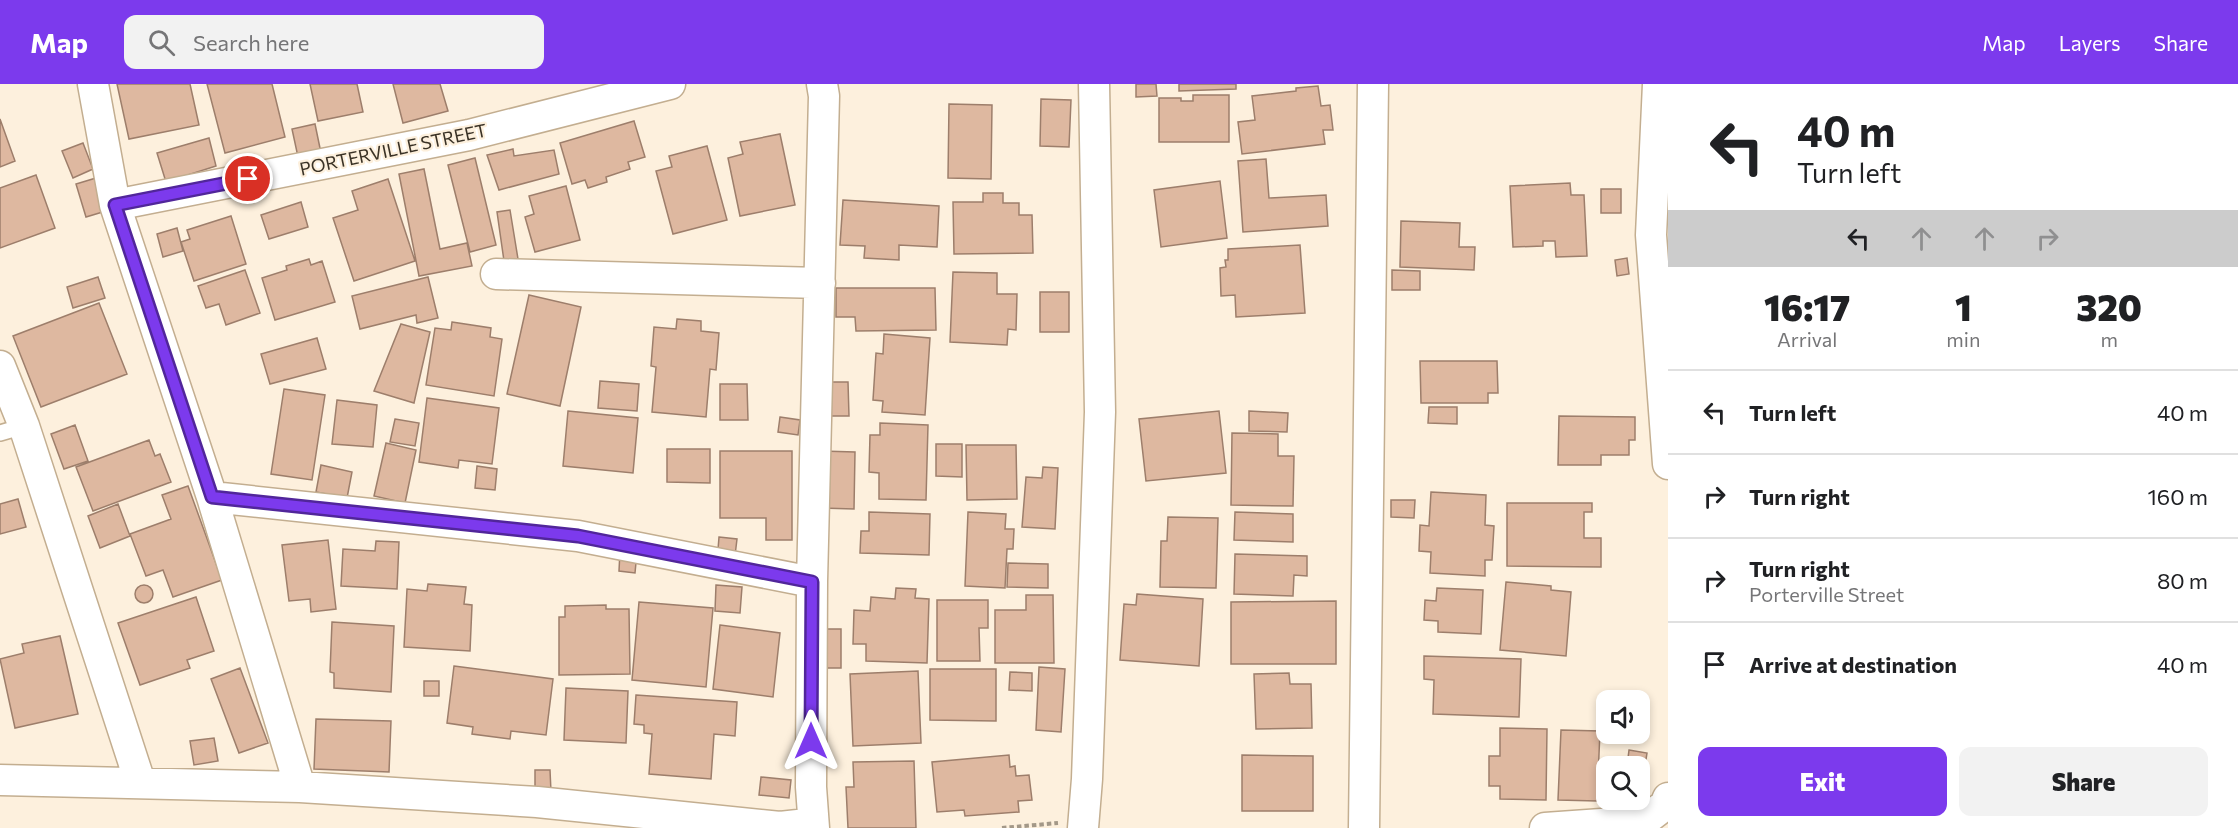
<!DOCTYPE html>
<html lang="en">
<head>
<meta charset="utf-8">
<style>
	body { margin:0; font-family:Commissioner,sans-serif; background:#f2f2f2; color:#202124; height:100vh; display:flex; flex-direction:column; font-size:22px; white-space:nowrap }
	* { box-sizing:border-box; margin:0 }
	p { font-size:20px; color:#757577 }
	.icon { flex:none; width:33px; height:33px; fill:none; stroke:currentColor; stroke-width:2; stroke-linecap:round; stroke-linejoin:round }
	.map { position:relative; flex:1; overflow:hidden }
	.panel { display:flex; flex-direction:column; background:#fff; width:570px }
	.panel>* { flex:none }
	.banner { background:#fff; color:#202124; overflow:hidden }
	.tools { position:absolute; left:1596px; top:606px; display:grid; gap:12px }
	.tools a { display:grid; place-items:center; width:54px; height:54px; border-radius:12px; background:#fff; box-shadow:0 3px 9px #0003; font-size:30px }
	.pin { position:absolute; display:grid; place-items:center; width:51px; height:51px; color:#fff; margin:-26px; border:3px solid #fff; border-radius:50%; box-shadow:0 2px 6px #0007 }
	.me { position:absolute; width:66px; margin:-33px; rotate:0deg; stroke-linejoin:round; filter:drop-shadow(0 0 4px #0008) }
	.turn { display:flex; align-items:center; gap:21px; height:126px; padding:0 30px; font-size:27px }
	.turn .icon { width:78px; height:78px; stroke-width:2.5 }
	.turn b { display:block; font-size:42px; line-height:51px }
	.lanes { display:flex; align-items:center; height:57px; padding:0 30px; background:#0003; justify-content:center; gap:30px; direction:ltr }
	.lanes .off { opacity:.35 }
	.eta { display:flex; justify-content:space-evenly; align-items:center; height:102px; text-align:center }
	.eta b { font-size:36px; font-weight:800; line-height:42px }
	.primary-button { display:flex; gap:12px; margin-top:auto; padding:12px 30px }
	.primary-button a { flex:1; height:69px; border-radius:12px; background:#7c3aed; color:#fff; font-size:24px; font-weight:800; line-height:69px; text-align:center }
	.primary-button a+a { background:#f2f2f2; color:#202124 }
	ul { padding:0; list-style:none }
	li { display:flex; align-items:center; gap:18px; height:84px; padding:0 30px; border-top:2px solid #e0e0e0 }
	li div { flex:1 }
	li b { display:block; font-size:22px }
	li em { font-style:normal }
	header { display:flex; align-items:center; gap:36px; box-sizing:border-box; height:84px; padding:0 30px; background:#7c3aed; color:#fff }
	header strong { font-size:28px }
	nav { display:flex; gap:33px; margin-inline-start:auto; font-size:21px }
	.search { width:420px; height:54px; background:#f2f2f2; display:flex; align-items:center; gap:15px; box-sizing:border-box; padding:0 21px; border-radius:12px; color:#757577; font-size:22px }
	main { display:flex; flex:1; min-height:0 }
	.map>svg:first-child { display:block }
	.building { fill:#deb8a0; stroke:#9d7e6b; stroke-width:1.5 }
	.lines { fill:none; stroke-linecap:round; stroke-linejoin:round }
	.lane-casing { stroke:#c3ae90; stroke-width:18 }
	.street-casing { stroke:#c3ae90; stroke-width:33 }
	.path { stroke:#a39888; stroke-width:4; stroke-dasharray:4.5 3; stroke-linecap:butt }
	.lane { stroke:#fff; stroke-width:15 }
	.street { stroke:#fff; stroke-width:30 }
	.route-casing { stroke:#51269a; stroke-width:15 }
	.route { stroke:#7c3aed; stroke-width:10 }
	.labels { text-anchor:middle; dominant-baseline:central; stroke-width:4.5; stroke-linejoin:round; paint-order:stroke }
	.street-label { font-size:18px; fill:#3a3226; stroke:#fdf0dd }
</style>
</head>
<body>
<header>
<strong>Map</strong>
<div class="search"><svg class="icon" aria-label="search" viewBox="0 0 24 24"><circle cx="10" cy="10" r="6"/><path d="M15 15l6 6"/></svg>Search here</div>
<nav><a>Map</a><a>Layers</a><a>Share</a></nav>
</header>
<main>
<div class="map">
<svg width="1668" height="744" viewBox="0 0 1668 744">
	<rect width="100%" height="100%" fill="#fdf0dd"/>
	<path class="building" d="M117 0H190L199 41 129 55Z
		M207 0H272L285 53 225 69Z
		M310 0H357L363 28 318 37Z
		M393 0H440L448 27 403 39Z
		M1136 0H1156L1157 12 1136 13Z
		M1179 0H1236V5L1179 7Z
		M1318 2 1321 22 1330 21 1333 46H1323L1325 60 1242 70 1238 38 1255 36 1252 12 1296 7V4Z
		M1193 11H1229V58H1159V14H1181V17H1193Z
		M1041 15 1071 16 1069 63 1040 62Z
		M949 20 992 21 991 95 948 94Z
		M0 35 15 77 0 83Z
		M634 37 645 73 628 78 630 85 606 93 607 98 588 104 585 96 572 100 560 59Z
		M315 40 321 69 298 73 292 45Z
		M780 50 795 121 740 132 728 74 743 70 740 58Z
		M209 54 216 82 166 98 157 69Z
		M83 59 93 85 73 94 62 67Z
		M707 62 727 136 673 150 656 87 672 83 669 72Z
		M513 65 514 72 554 66 559 90 499 106 487 71Z
		M475 74 496 161 470 168 448 81Z
		M1266 75 1269 114 1326 111 1328 142 1243 148 1238 77Z
		M424 85 440 165 467 159 472 182 419 192 399 90Z
		M36 91 55 144 0 164V104Z
		M96 94 106 127 86 133 76 100Z
		M388 95 415 177 354 197 333 134 358 126 352 107Z
		M1220 97 1227 154 1161 163 1154 106Z
		M1570 99 1571 111H1584L1587 172 1556 173 1555 157H1543V162L1513 163 1510 102Z
		M566 102 580 156 535 168 525 133 534 130 529 112Z
		M1601 105H1621V129H1601Z
		M983 109H1003V119H1019V131H1032L1033 169 954 170 953 118H983Z
		M843 116 939 122 937 163 899 161V176L864 174 865 162 840 161Z
		M301 118 308 143 269 155 261 131Z
		M510 126 518 175 504 177 497 128Z
		M231 132 246 180 194 197 181 158 190 155 187 146Z
		M1401 137 1460 139 1459 163H1475L1474 186 1400 183Z
		M177 144 183 167 163 173 157 150Z
		M1300 161 1305 229 1236 233 1235 211 1221 212 1220 184 1226 183 1225 176H1228V165Z
		M1627 174 1629 190 1617 192 1615 176Z
		M309 175 311 181 322 177 335 218 275 236 262 194 287 186 286 182Z
		M245 186 260 229 226 241 219 220 206 224 198 202Z
		M1392 186 1420 187V206H1392Z
		M953 188 997 189V210H1017L1016 246 1008 245 1007 261 950 258Z
		M98 193 105 214 73 224 67 203Z
		M428 193 438 234 417 239 416 231 360 245 352 212Z
		M836 204H935L936 246 856 247 855 233H836Z
		M1040 208H1069V248H1040Z
		M529 211 581 223 560 322 507 310Z
		M99 219 127 290 41 323 13 252Z
		M677 235 701 237V247L719 249 716 286 710 285 706 333 652 328 656 283 651 282 654 243 676 245Z
		M452 238 491 244 490 253 502 255 494 312 426 301 435 244 451 246Z
		M401 240 430 248 414 319 374 307Z
		M884 250 930 254 925 331 882 328 883 317 873 316 876 269 883 270Z
		M317 254 326 285 270 300 261 270Z
		M1420 277H1497L1498 309H1488V319H1421Z
		M600 297 639 300 637 327 598 324Z
		M826 298H848L849 332H826Z
		M720 300H747L748 336H720Z
		M284 305 325 311 312 396 271 390Z
		M427 314 499 324 492 380 459 376 458 384 419 378Z
		M337 316 377 321 373 363 332 360Z
		M1429 323H1457V340L1428 339Z
		M568 327 638 334 633 389 563 382Z
		M1219 327 1226 389 1146 397 1139 335Z
		M1249 327 1288 329 1287 348 1249 347Z
		M1559 332 1635 333V356H1629V371H1601V381H1558Z
		M780 333 800 336 798 351 778 348Z
		M395 335 419 339 415 362 390 358Z
		M880 339 928 341 926 416 879 415V389L869 388 870 351H880Z
		M75 341 88 377 64 385 51 350Z
		M1232 349 1278 350V372H1294L1293 422 1231 421Z
		M149 356 155 372 160 370 171 398 93 427 76 383Z
		M386 359 416 366 405 419 374 412Z
		M936 360H962V393L936 392Z
		M966 361H1016L1017 415 967 416Z
		M667 365H710V399L667 398Z
		M720 367H792V456H766V434H720Z
		M821 367 855 368 854 425 821 424Z
		M321 381 352 388 347 414 316 408Z
		M477 382 497 385 495 406 475 404Z
		M1043 383 1058 384 1055 445 1022 443 1026 393 1042 394Z
		M188 402 222 496 173 513 163 486 146 492 130 450 171 435 162 411Z
		M1431 408 1486 411 1485 441 1494 442 1492 476H1485V492L1430 489 1431 468 1419 467 1420 441 1429 442Z
		M18 415 26 443 0 450V420Z
		M1391 416H1415L1414 434 1391 433Z
		M1507 419H1592V428H1584V454H1601V483L1507 482Z
		M118 420 130 452 100 464 88 432Z
		M869 428 930 430 929 471 860 469 861 447H869Z
		M968 428 1006 430 1005 445H1014L1013 465H1007L1005 504 965 502Z
		M1235 428 1293 430V458L1234 456Z
		M1168 433 1218 434 1216 504 1160 503 1161 457H1167Z
		M719 453 737 455 734 480 717 478Z
		M328 456 336 525 311 528 310 515 289 517 282 461Z
		M376 457 399 458 397 505 341 502 343 465 375 467Z
		M620 467 637 468 635 489 619 487Z
		M1235 470 1307 472V492L1294 491 1293 512 1234 510Z
		M1008 479 1048 480V504L1007 503Z
		M1506 498 1551 502V506L1571 508 1566 572 1500 566Z
		M428 500 466 503 464 520 472 521 470 567 404 563 407 505 427 507Z
		M135 510a9 9 0 1 1 18 0a9 9 0 1 1-18 0Z
		M716 501 742 503 740 529 715 527Z
		M896 504 916 505 915 514 929 515 927 579 866 577V560H853L854 526 870 527 871 513 895 515Z
		M1437 504 1483 506 1481 550 1438 548V537L1424 536 1425 516 1436 517Z
		M1137 510 1203 515 1199 582 1120 576 1124 520 1136 521Z
		M1026 511H1053L1054 579H995V526H1026Z
		M196 513 214 567 187 576 190 584 140 601 118 539Z
		M937 516H988V544H979L980 577H937Z
		M1336 517V580H1231V518Z
		M639 518 713 524 706 603 632 596Z
		M606 521V525H629L630 590 559 591V533H565V522Z
		M332 538 394 542 391 608 334 604V589L330 588Z
		M720 541 780 549 773 613 713 605Z
		M819 545H841V584H819Z
		M60 552 78 630 15 644 0 575 24 569 22 560Z
		M1424 572 1521 575 1519 633 1433 630 1434 596 1424 595Z
		M454 582 553 595 546 651 511 647 510 655 472 650 473 643 447 639Z
		M1039 583 1065 585 1061 648 1036 646Z
		M240 584 268 659 239 669 211 595Z
		M930 585H996V637L930 636Z
		M918 587 921 659 853 662 850 590Z
		M1010 588 1032 589V607L1009 606Z
		M1289 589 1290 600H1311L1312 644 1256 645 1254 590Z
		M424 597H439V612H424Z
		M566 604 628 607 626 659 564 656Z
		M636 611 737 618 735 652 714 650 711 695 649 690 652 650 644 649V641L634 640Z
		M316 635 391 637 389 688 314 685Z
		M1500 644 1547 645 1546 716 1500 715V702H1489V672H1500Z
		M1561 646 1600 647 1597 717 1558 716Z
		M214 654 218 677 194 681 190 657Z
		M1629 666 1647 669 1644 688H1640V682H1627Z
		M1009 671 1010 683 1015 682 1016 692 1029 691 1032 716 1018 717 1019 728 965 732 964 726 937 728 932 678Z
		M1242 671 1313 672V727H1242Z
		M914 677 916 744H848L846 703H854L853 678Z
		M535 686H550L551 708 535 709Z
		M761 693 791 696 789 714 759 711Z
		M1640 707 1642 723 1621 725 1620 716H1640Z"/>
	<g class="lines">
		<defs>
			<path id="lane" d="M0 349 24 342"/>
			<path id="street" d="M93 0 115 121 212 413 300 703
				M1658 0 1651 151 1668 380
				M115 121 469 51 670 0
				M496 190 820 199
				M0 282 24 342 140 698
				M212 413 578 452 812 498
				M0 696 300 703 537 718 780 743 798 741 814 744
				M814 744 811 703 812 498 824 12 822 0
				M1083 744 1087 695 1100 328 1094 0
				M1364 744 1373 0
				M1545 744 1644 737 1665 721 1668 714"/>
		</defs>
		<use href="#lane" class="lane-casing"/>
		<use href="#street" class="street-casing"/>
		<path class="path" d="M1002 744 1058 739"/>
		<use href="#lane" class="lane"/>
		<use href="#street" class="street"/>
	</g>
	<g class="lines">
		<defs>
			<path id="route" d="M248 95 115 121 212 413 578 452 812 498 811 657"/>
		</defs>
		<use href="#route" class="route-casing"/>
		<use href="#route" class="route"/>
	</g>
	<g class="labels">
		<g class="street-label">
			<text transform="translate(393 65) rotate(-12)">PORTERVILLE STREET</text>
		</g>
	</g>
</svg>
<div class="tools">
<a><svg class="icon" aria-label="sound" viewBox="0 0 24 24"><path d="M4 9h4l5-4v14l-5-4H4zM17 9q2 3 0 6"/></svg></a>
<a><svg class="icon" aria-label="search" viewBox="0 0 24 24"><circle cx="10" cy="10" r="6"/><path d="M15 15l6 6"/></svg></a>
</div>
<div class="pin" style="left:248px;top:95px;background:#d93025"><svg class="icon" aria-label="arrive" viewBox="0 0 24 24"><path d="M6 21V4h12l-3 4 3 4H6"/></svg></div>
<svg class="me" style="left:811px;top:657px" viewBox="-20 -20 40 40"><path d="M0-17L14 15 0 8-14 15z" fill="#7c3aed" stroke="#fff" stroke-width="4"/></svg>
</div>
<section class="panel">
<div class="banner">
<div class="turn"><svg class="icon" aria-label="left" viewBox="0 0 24 24"><path d="M17 20v-9H6M10 6l-5 5 5 5"/></svg><div><b>40 m</b>Turn left</div></div>
<div class="lanes"><svg class="icon" aria-label="left" viewBox="0 0 24 24"><path d="M17 20v-9H6M10 6l-5 5 5 5"/></svg><svg class="icon off" aria-label="ahead" viewBox="0 0 24 24"><path d="M12 20V5M6 11l6-6 6 6"/></svg><svg class="icon off" aria-label="ahead" viewBox="0 0 24 24"><path d="M12 20V5M6 11l6-6 6 6"/></svg><svg class="icon off" aria-label="right" viewBox="0 0 24 24"><path d="M7 20v-9h11M14 6l5 5-5 5"/></svg></div>
</div>
<div class="eta">
<div><b>16:17</b><p>Arrival</p></div>
<div><b>1</b><p>min</p></div>
<div><b>320</b><p>m</p></div>
</div>
<ul>
<li><svg class="icon" aria-label="left" viewBox="0 0 24 24"><path d="M17 20v-9H6M10 6l-5 5 5 5"/></svg><div><b>Turn left</b></div><em>40 m</em></li>
<li><svg class="icon" aria-label="right" viewBox="0 0 24 24"><path d="M7 20v-9h11M14 6l5 5-5 5"/></svg><div><b>Turn right</b></div><em>160 m</em></li>
<li><svg class="icon" aria-label="right" viewBox="0 0 24 24"><path d="M7 20v-9h11M14 6l5 5-5 5"/></svg><div><b>Turn right</b><p>Porterville Street</p></div><em>80 m</em></li>
<li><svg class="icon" aria-label="arrive" viewBox="0 0 24 24"><path d="M6 21V4h12l-3 4 3 4H6"/></svg><div><b>Arrive at destination</b></div><em>40 m</em></li>
</ul>
<div class="primary-button"><a>Exit</a><a>Share</a></div>
</section>
</main>
</body>
</html>
